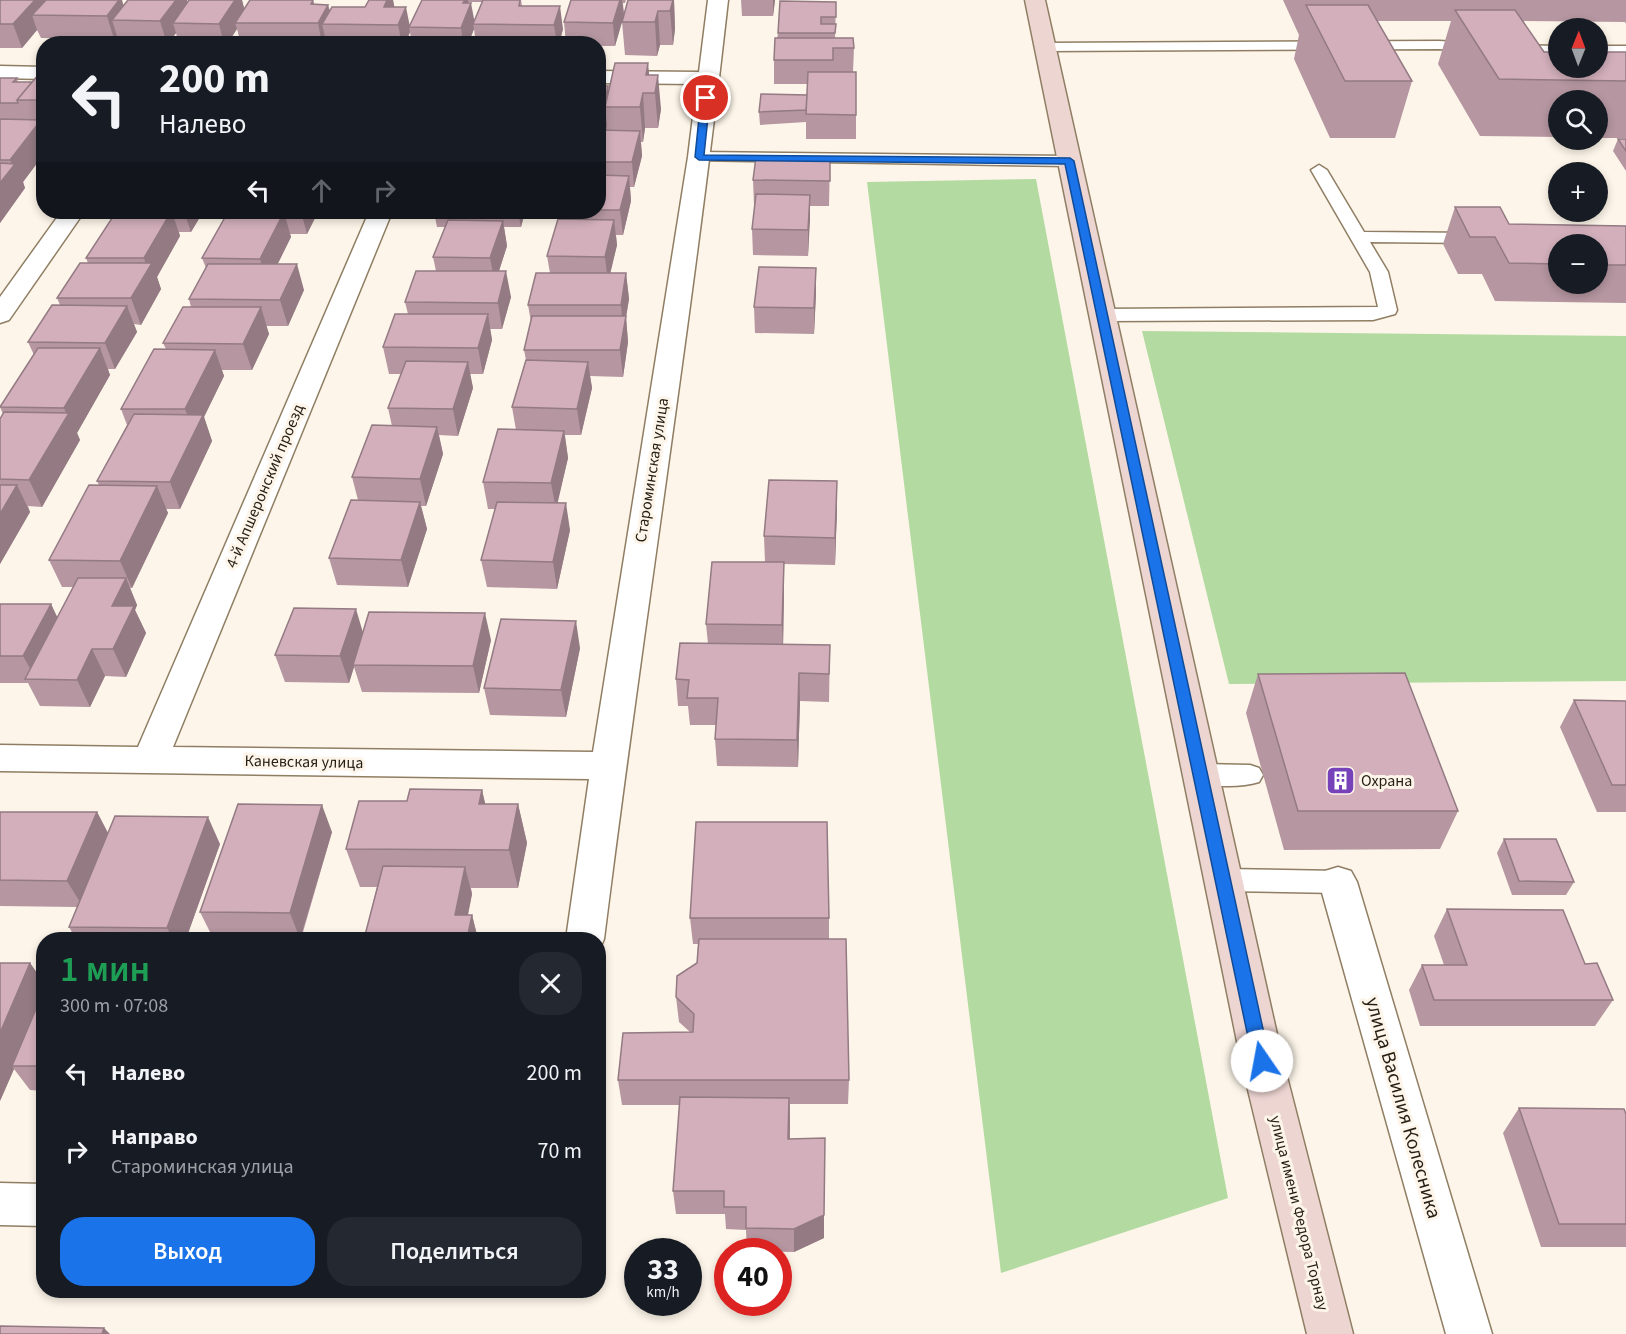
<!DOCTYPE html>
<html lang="ru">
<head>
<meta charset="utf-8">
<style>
	body { margin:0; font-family:"Source Sans 3",sans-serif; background:#242831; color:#f1f3f6; height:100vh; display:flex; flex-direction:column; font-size:22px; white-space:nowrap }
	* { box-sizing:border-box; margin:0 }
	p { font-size:20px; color:#9ea1a6 }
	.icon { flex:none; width:33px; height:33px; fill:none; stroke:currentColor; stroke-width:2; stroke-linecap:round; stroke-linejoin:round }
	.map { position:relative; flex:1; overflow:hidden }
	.sheet { position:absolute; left:36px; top:932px; width:570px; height:366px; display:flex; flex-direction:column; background:#171b24; border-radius:24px; box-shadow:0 3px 9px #0003 }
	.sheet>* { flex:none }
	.hud { position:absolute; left:36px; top:36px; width:570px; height:183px; border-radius:24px; box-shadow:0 3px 9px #0003; background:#171b24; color:#f1f3f6; overflow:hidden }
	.needle { width:39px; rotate:1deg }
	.tools { position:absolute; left:1548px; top:18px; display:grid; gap:12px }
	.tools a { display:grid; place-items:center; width:60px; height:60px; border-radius:50%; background:#171b24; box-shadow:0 3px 9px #0003; font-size:30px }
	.speed { position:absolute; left:624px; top:1238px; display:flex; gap:12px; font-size:30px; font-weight:700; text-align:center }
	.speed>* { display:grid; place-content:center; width:78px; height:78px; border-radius:50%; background:#171b24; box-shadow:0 3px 9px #0003; line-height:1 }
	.speed small { font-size:15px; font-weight:400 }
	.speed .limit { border:9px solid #d22; background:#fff; color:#111 }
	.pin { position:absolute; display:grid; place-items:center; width:51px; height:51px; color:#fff; margin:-26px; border:3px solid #fff; border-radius:50%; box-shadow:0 2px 6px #0007 }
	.me { position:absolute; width:66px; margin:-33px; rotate:348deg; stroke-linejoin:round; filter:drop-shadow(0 0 4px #0008) }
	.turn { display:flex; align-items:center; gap:21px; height:126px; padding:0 24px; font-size:27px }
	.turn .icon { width:78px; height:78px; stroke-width:2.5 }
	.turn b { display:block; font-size:42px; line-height:51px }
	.lanes { display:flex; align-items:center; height:57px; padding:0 24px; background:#0003; justify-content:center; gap:30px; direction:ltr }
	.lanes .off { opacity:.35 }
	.round { display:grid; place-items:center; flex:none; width:63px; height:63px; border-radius:24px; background:#242831 }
	.headline { display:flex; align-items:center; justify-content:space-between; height:102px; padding:0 24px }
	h1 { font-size:36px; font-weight:600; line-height:45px; color:#1e9e55 }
	.button { display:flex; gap:12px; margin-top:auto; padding:12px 24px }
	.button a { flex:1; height:69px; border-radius:24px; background:#1a73e8; color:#fff; font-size:24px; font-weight:600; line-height:69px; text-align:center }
	.button a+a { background:#242831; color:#f1f3f6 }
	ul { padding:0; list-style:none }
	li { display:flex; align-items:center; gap:18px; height:78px; padding:0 24px }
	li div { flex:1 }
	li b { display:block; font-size:22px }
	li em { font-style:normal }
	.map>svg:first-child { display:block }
	.green { fill:#b3daa1 }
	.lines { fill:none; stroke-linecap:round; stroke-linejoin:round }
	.lane-casing { stroke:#8f7e63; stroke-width:3 }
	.street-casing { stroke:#8f7e63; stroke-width:3 }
	.secondary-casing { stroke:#8f7e63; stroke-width:3 }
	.lane { fill:#fff; fill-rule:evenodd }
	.street { fill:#fff; fill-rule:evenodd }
	.secondary { fill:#edd5d2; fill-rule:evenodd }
	.wall { fill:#b596a1; fill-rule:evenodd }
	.shaded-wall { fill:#937a83 }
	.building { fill:#d2afbb; stroke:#937a83; stroke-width:1.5 }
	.route { fill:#1a73e8; stroke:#114b97; stroke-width:1.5 }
	.labels { text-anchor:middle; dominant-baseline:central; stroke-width:6; stroke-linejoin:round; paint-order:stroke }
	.street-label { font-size:16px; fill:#251e13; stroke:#fdf5e9 }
	.poi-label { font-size:16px; fill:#251e13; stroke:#fdf5e9; text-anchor:start }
	.near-street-label { font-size:20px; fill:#251e13; stroke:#fdf5e9 }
</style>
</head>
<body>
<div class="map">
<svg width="1626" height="1334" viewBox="0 0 1626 1334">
	<rect width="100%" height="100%" fill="#fdf5e9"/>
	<path class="green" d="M1036 179 1228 1198 1001 1273 867 182Z
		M1142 331 1626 336V681L1229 684Z"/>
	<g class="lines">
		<defs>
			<path id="lane" d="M1439 41 1475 43 1482 47 1475 51 1439 49 1045 51 1038 47 1045 43Z
				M1510 45 1558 46V54L1505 52 1503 49 1505 46Z
				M1598 46H1626V54H1598Z
				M699 152 1070 156 1078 161 1070 166 693 160 691 157 693 154Z
				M1319 165 1327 170 1364 232 1476 233 1482 234 1485 238 1482 242 1476 243 1370 242 1388 272 1397 310 1395 314 1373 320 1103 321 1096 319 1094 315 1096 311 1103 309 1378 307 1370 272 1311 170Z
				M1201 764 1250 765 1259 768 1263 775 1259 782C1240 788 1211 787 1192 781L1188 774 1192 767Z
				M1224 869 1338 871 1348 874 1352 882 1348 890 1338 893 1224 891 1214 888 1210 880 1214 872Z"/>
			<path id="street" d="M708 0H728C693 314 643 626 604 939L599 951 598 939H566L589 779 0 771V745L138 747 369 212H392L173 747 593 752 688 157 697 84 598 83V71L699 72Z
				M0 66 44 67V79L0 78Z
				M61 212H84L9 320 0 323V297Z
				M1338 867 1351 871 1357 882 1492 1334H1446L1319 882 1325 871Z
				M0 1183 44 1184V1226L0 1225Z"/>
			<path id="secondary" d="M1025 0H1045L1283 1061 1353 1334H1307L1241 1061Z"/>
		</defs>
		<use href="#lane" class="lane-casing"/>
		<use href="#street" class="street-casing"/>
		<use href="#secondary" class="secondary-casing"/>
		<use href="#lane" class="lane"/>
		<use href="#street" class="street"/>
		<use href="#secondary" class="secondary"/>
	</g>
	<path class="wall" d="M0 0 124 5 188 2 189 0H242L244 9 313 0 314 5H328L330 11 365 7 393 0 394 7 410 25 422 0H521L522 6 563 29 559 44H476L474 29 468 44H412L410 32 405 44H327L326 41 325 44H241L237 29 227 44H179L176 33 168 44H119L117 36 114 39 41 38 37 30 22 48H0ZM468 2H482L474 22 468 3Z
		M571 0H626L625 3H623L624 15 615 46H598V44H566L564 22Z
		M628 0H674L675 29 673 45H660L657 56 625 55 622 22Z
		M741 0H775L773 16H742Z
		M1283 0H1626V24L1625 22 1523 21 1544 52H1626V138H1598V100H1558V137L1480 136 1438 64 1451 21H1377L1412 81 1395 138H1330L1294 59 1299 35Z
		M836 2 835 38 854 48 853 72 856 115V139H806V122L760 125 759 112 807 95 808 84H774V60L778 33Z
		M44 68V154L23 182 25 188 0 223V78H17L18 82H32Z
		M649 75 661 109 658 128H645L643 142H641L642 156 634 187H630L631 201 623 235H616L617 245 610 273H626L629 299 626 317 628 342 623 377 590 376 592 388 581 435H565L568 458 557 503 570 530 557 589 487 587 481 560 495 509H488L483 482 516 430 512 407 526 360 524 350 531 322 528 305 550 273 547 256 567 219 566 212H598V86L608 92Z
		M1618 139H1626V171L1613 151Z
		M830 158 829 206H810L808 256 753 255 752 229 755 205H754L753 180Z
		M1455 207 1509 224 1626 226V303L1495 301 1482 274H1458L1443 244ZM1558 244H1598V284H1558Z
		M116 212H203L191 232H179L180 236 157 277 161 289 141 325 134 324 137 332 115 369H108L110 375 77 433 80 440 42 507 28 506 30 512 0 564V419L3 414 0 407 34 355 28 342 60 305 57 298 88 263 86 258Z
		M228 212H318L307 234H290L291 237 277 264 304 290 288 326H266L269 334 252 370H222L224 376 204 417 212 441 180 509H166L168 513 132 588H130L137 605 135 610 146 633 126 677 105 676 90 707 40 706 28 683H0V604H51L57 618 73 587H62L49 560 99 485 97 481 127 425 121 409 166 349 163 343 191 307 189 299 206 268 202 258Z
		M434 212H525L521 227H504L507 246 499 271 511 297 502 329H490L492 340 483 374H470L473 388 458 436 439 435 443 454 426 506H421L427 529 408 587 337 585 329 558 358 500 352 477 392 426 388 408 401 374H389L383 347 408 314 405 302 436 271 433 257 445 227H437Z
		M816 293 814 334 755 333 754 307Z
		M837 508 835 565 784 564V589L783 644 830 645 829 702 800 701 798 767 717 766 715 739 716 725H690L688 706H678L676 679 708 644 706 624 765 562 764 536Z
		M363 633 491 640 479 693 362 692 354 667 349 683 285 682 275 655Z
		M580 648 566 717 490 715 484 688Z
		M1258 674 1458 811 1440 849 1284 850 1246 713Z
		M1574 700 1626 701V812H1597L1560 727Z
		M482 790 485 804H518L527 843 518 888H471L472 894 468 915H472L478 939H364L377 887H360L346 849 407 801Z
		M0 812H97L108 833 220 844 186 939H76L69 927 77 907 0 906Z
		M332 832 301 939 213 938 200 912Z
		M1504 839 1574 882 1566 895H1512L1497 853Z
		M1447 909 1585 964 1613 1000 1595 1026H1420L1409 990 1422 965H1444L1434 936Z
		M690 918H829V939L849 1080 848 1104H790V1139L824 1238 794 1252 747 1251 746 1230 726 1229 725 1214H676L673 1191 680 1105H622L618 1080 690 1032 679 1022 676 997 697 963 698 944H693Z
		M30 963 44 983V1091L30 1090 14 1069 0 1101Z
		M1519 1108 1626 1114V1247H1541L1503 1133Z"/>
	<path class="shaded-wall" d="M35 0H52L32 15 37 30 22 48 13 24Z
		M119 0H122L128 20H112L117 36 114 39 107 16Z
		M176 0H187L190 12 173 23 176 33 167 44 160 21Z
		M235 0H242L246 15 235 23 237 29 227 44H224L219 24Z
		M313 0 318 22 328 5 333 24H322L326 41 325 44H322L318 23 311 4Z
		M387 0H393L396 15 384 7Z
		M465 0H468L469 8 471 3 475 24H473L474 29 468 44H463L461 28 463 3Z
		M620 0H622L624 15 615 46 613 23Z
		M673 0H674L675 29 673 45 670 11Z
		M773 0H775L773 16Z
		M560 6 563 29 559 44H557L554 25Z
		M406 7 410 27H409L410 32 405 44H402L398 25Z
		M658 11 660 45 657 56 655 22Z
		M648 63 651 93 646 75Z
		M658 75 661 109 658 128 655 93Z
		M608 86 610 107H605L607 125 606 132 603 108Z
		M643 93 645 128 643 142 640 107Z
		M41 120 44 125V154L23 182 25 188 0 223V183L13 167 10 160Z
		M640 131 642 156 634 187 632 162Z
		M629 176 631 201 623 235 620 210Z
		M810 195V220L808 256V230Z
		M171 212H172L180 236 157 277 161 289 141 325 131 298 148 271 144 258Z
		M184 212H203L191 232Z
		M284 212 291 237 268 284 260 259Z
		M301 212H318L307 234Z
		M518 212H525L521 227Z
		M614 220 617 245 608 283 605 257Z
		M503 221 507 246 495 283 490 258Z
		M297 264 304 290 288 326 280 300Z
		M816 268V293L814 334V308Z
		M506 271 511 297 502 329 498 303Z
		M626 273 629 299 626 317 628 342 623 377 620 350 623 331 621 305Z
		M127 306 137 332 115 369 105 343Z
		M261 307 269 334 252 370 243 344Z
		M488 314 492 340 483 374 478 348Z
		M100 348 110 375 77 433 80 440 42 507 29 480 67 415 64 408Z
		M215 350 224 376 204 417 212 441 180 509 170 482 194 433 185 409Z
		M468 362 473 388 458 436 453 409Z
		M588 362 592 388 581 435 577 409Z
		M437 427 443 454 426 506 420 479Z
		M564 431 568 458 556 510 551 483Z
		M837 481V508L835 565V538Z
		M17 485 30 512 0 564V514Z
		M157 486 168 513 132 588 120 561Z
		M420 502 427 529 408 587 401 560Z
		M566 503 570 530 557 589 553 562Z
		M784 562V589L783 652 782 625Z
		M126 578 137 605 135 610 146 633 126 677 113 649 112 606Z
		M51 604 64 631 36 679 23 656Z
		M356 609 364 636 353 665 354 667 349 683 340 656Z
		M485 613 491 640 479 693 473 666Z
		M576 621 580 648 566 717 561 690Z
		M92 649 105 676 90 707 77 680Z
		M799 673 800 701 798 767 797 740Z
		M482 790 491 828 479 804Z
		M518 804 527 843 518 888 509 850Z
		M322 805 332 832 300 939 290 913Z
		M97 812 111 839 83 907 67 881Z
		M208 817 220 844 186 939H173L167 928Z
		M465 867 472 894 463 939 455 915Z
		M472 915 478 939H467Z
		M30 963 44 983V998L12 1066 14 1069 0 1101V1033Z
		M789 1098 790 1122 789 1162 788 1139Z
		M824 1215V1238L794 1252V1229Z
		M104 1328 110 1334H102Z"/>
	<path class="building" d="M0 0H35L13 24H0Z
		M46 0H119L107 16 32 15Z
		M128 0H176L160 21 112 20Z
		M189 0H235L219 24 173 23Z
		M250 0H313L311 4 328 5 318 23H235Z
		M369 0H387L384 7H406L398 25 322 24 332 7H365Z
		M422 0H465L463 3H471L461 28 409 27Z
		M483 0H520L519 6H560L554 25 473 24Z
		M571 0H620L613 23 564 22Z
		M628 0H673L670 11H658L655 22H622Z
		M780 1 836 2V17H821V24H836L835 33H778Z
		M1306 5H1368L1412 81H1345Z
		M1455 10H1515L1544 52H1558V68H1598V52H1626V81L1499 79Z
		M775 38H853L854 48H833V60H774Z
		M615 63H648L646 75H658L655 93H643L640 107H605Z
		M44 68V100H17Z
		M808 72H856V115L806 114Z
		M0 78H17L13 82H32L17 100 18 103H0Z
		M598 86H608L603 108H598Z
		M761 94 807 95 806 110 759 112Z
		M0 119 41 120 10 160H0Z
		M598 130 640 131 632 162H598Z
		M1618 139H1626V151Z
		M756 157 830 158V181L753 180Z
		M0 163 15 164 0 183Z
		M598 175 629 176 620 210H598Z
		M756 194 810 195 808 230 752 229Z
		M1455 207H1500L1509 224 1626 226V265H1598V244H1558V264L1509 263 1495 237H1470Z
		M116 212H171L144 258H86Z
		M228 212H284L260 259 202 258Z
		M558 219 614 220 605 257 547 256Z
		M448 220 503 221 490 258 433 257Z
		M80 263H152L131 298H57Z
		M208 264H297L280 300 189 299Z
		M759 267 816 268 814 308 754 307Z
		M416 271H506L498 303 405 302Z
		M536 273H626L621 305H528Z
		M52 305 127 306 105 343 28 342Z
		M183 307H261L243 344 163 343Z
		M395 314H488L478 348 383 347Z
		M532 316H626L620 350H524Z
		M38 348H100L64 408 0 407Z
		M154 349 215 350 185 409H121Z
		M526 360 588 362 577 409 512 407Z
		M406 361 468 362 453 409 388 408Z
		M4 412 69 413 29 480 0 479V419Z
		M134 414 203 415 170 482 97 481Z
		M372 425 437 427 420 479 352 477Z
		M498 429 564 431 551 483 483 482Z
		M769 480 837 481 835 538 764 536Z
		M0 485H17L0 514Z
		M89 485 157 486 120 561 49 560Z
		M351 500 420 502 401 560 329 558Z
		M497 502 566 503 553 562 481 560Z
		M712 562H784L782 625 706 624Z
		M78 578H126L112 606H134L113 649H92L77 680 25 679Z
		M0 604H51L23 656H0Z
		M294 608 356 609 340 656 275 655Z
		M369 612 485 613 473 666 353 665Z
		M501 619 576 621 561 690 484 688Z
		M680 643 830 645 829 674 799 673 797 740 715 739 718 698H687L689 680 676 679Z
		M1405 673 1458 811H1298L1258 674Z
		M1574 700 1626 701V785H1612Z
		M410 789 482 790 479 804H518L509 850 346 849 359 801H407Z
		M238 804 322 805 290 913 200 912Z
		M0 812H97L67 881 0 880Z
		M115 816 208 817 167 928 69 927Z
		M696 822H827L829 918H690Z
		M1504 839H1556L1574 882 1519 881Z
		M383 866 465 867 455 915H472L467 939H364Z
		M1447 909 1563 910 1585 964 1597 963 1613 1000H1434L1422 965H1467Z
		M193 938 263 939H192Z
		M699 939H846L849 1080H618L623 1033 693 1032 694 1014 676 997 677 976 697 963Z
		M0 963H30L0 1033Z
		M44 990V1066H12Z
		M680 1097 789 1098 788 1139 825 1138 824 1215 794 1229 746 1228V1207H724V1191H673Z
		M1519 1108 1624 1109 1626 1114V1224H1559Z
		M0 1326 104 1328 102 1334H0Z"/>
	<path class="route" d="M706 95 710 98 704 155 1070 158 1074 161 1270 1061 1268 1066 1262 1068 1256 1066 1253 1061 1065 164 699 160 695 157 701 98Z"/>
	<defs>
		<symbol id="building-square" viewBox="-11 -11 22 22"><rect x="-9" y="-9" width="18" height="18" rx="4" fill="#7742b9" stroke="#fdf5e9"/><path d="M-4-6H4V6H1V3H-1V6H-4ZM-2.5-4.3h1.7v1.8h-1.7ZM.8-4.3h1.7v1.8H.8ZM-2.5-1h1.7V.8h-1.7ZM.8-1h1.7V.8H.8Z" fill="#fff"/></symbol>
	</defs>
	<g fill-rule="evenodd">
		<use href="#building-square" x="1324" y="764" width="33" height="33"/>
	</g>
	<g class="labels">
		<g class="street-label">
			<text transform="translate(652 470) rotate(-81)">Староминская улица</text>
			<text transform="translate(265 486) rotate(-67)">4-й Апшеронский проезд</text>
			<text transform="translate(304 762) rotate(1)">Каневская улица</text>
			<text transform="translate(1299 1213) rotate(76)">улица имени Федора Торнау</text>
		</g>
		<g class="poi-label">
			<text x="1361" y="781">Охрана</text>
		</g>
		<g class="near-street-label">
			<text transform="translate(1403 1108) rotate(74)">улица Василия Колесника</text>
		</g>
	</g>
</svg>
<div class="tools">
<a><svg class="needle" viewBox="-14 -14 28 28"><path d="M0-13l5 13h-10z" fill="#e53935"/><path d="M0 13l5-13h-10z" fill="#9ea1a6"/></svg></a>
<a><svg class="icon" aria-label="search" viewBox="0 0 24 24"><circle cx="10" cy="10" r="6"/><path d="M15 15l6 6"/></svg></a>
<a>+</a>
<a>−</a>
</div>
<div class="speed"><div>33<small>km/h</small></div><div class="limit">40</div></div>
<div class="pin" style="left:706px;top:98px;background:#d93025"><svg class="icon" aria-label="arrive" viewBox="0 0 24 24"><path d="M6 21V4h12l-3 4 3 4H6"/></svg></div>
<svg class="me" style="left:1262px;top:1061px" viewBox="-20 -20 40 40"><circle r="19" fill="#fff"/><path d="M0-13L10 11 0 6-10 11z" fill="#1a73e8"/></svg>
<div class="hud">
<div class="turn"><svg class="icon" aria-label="left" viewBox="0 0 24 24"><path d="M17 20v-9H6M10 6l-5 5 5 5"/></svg><div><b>200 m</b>Налево</div></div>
<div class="lanes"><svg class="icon" aria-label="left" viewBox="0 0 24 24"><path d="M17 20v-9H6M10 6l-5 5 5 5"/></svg><svg class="icon off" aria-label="ahead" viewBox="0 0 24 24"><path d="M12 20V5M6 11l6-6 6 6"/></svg><svg class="icon off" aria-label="right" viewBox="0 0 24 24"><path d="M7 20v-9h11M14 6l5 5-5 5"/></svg></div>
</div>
<section class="sheet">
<div class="headline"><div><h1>1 мин</h1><p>300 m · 07:08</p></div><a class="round"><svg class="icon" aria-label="close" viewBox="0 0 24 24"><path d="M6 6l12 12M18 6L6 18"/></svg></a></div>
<ul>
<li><svg class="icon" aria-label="left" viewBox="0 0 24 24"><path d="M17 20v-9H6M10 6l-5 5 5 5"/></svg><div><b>Налево</b></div><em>200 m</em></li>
<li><svg class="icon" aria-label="right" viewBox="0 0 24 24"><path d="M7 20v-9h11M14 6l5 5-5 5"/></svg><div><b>Направо</b><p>Староминская улица</p></div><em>70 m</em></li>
</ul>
<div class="button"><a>Выход</a><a>Поделиться</a></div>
</section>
</div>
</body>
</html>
